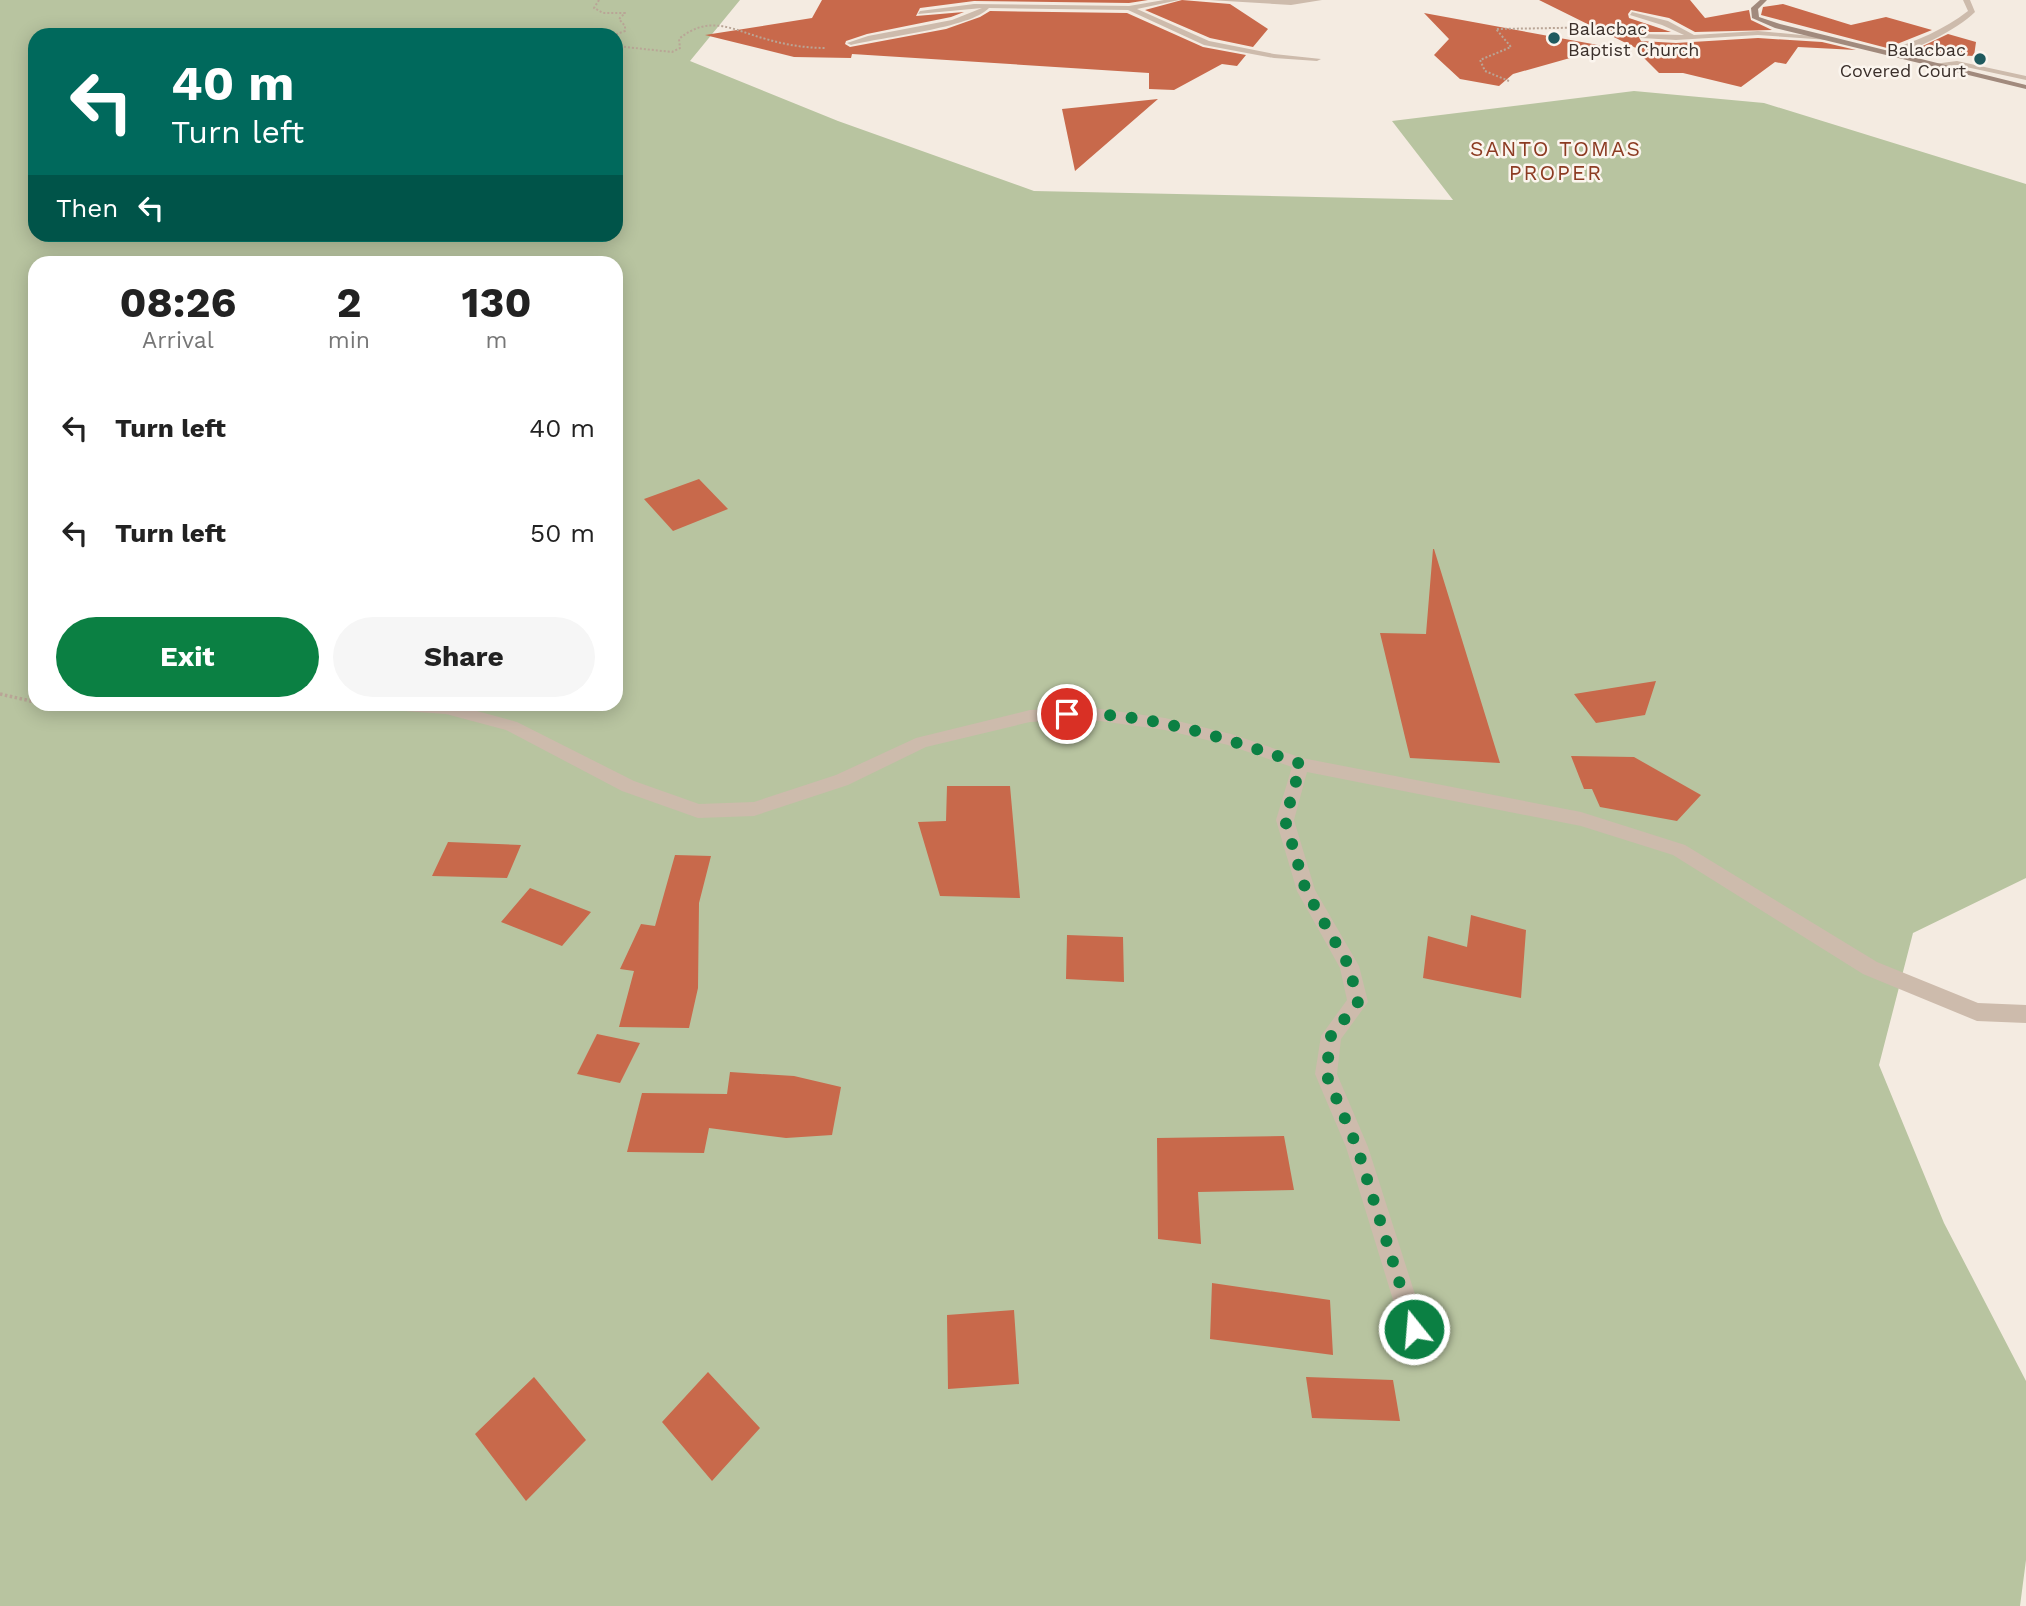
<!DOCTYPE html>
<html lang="en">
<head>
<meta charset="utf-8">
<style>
	body { margin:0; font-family:"Work Sans",sans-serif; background:#f6f6f6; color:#222; height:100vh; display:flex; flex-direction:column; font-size:26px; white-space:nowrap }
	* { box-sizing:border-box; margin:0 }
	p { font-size:23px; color:#767676 }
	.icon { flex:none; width:38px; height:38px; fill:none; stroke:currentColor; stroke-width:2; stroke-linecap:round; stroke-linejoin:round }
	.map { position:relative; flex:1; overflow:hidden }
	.panel { position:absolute; left:28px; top:256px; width:595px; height:455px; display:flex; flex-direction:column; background:#fff; border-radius:21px; box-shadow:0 4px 18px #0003 }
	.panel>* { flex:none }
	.top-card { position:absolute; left:28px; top:28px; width:595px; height:214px; border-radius:21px; box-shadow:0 4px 18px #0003; background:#00695c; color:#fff; overflow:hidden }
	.pin { position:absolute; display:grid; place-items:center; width:60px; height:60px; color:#fff; margin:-30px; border:4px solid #fff; border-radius:50%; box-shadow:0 2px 7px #0007 }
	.me { position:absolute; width:77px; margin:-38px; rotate:343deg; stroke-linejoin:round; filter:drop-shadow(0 0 5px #0008) }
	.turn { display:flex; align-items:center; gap:24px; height:147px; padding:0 28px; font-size:32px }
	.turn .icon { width:91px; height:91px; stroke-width:2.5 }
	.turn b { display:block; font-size:49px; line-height:60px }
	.then { display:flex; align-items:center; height:66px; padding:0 28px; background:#0003; gap:14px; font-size:26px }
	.eta { display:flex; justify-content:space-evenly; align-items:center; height:119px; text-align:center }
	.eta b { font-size:42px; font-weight:700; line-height:49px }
	.button { display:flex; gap:14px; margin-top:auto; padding:14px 28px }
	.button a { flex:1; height:80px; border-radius:42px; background:#0b8043; color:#fff; font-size:28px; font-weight:700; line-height:80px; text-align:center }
	.button a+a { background:#f6f6f6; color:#222 }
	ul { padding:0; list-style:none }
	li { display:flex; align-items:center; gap:21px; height:105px; padding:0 28px }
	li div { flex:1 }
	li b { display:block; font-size:26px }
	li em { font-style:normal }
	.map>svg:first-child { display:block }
	.green { fill:#b8c4a0; fill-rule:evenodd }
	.building { fill:#c8694b }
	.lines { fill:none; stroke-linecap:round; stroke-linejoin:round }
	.path-far1 { stroke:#b9a596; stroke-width:2; stroke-dasharray:2 2; stroke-linecap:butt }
	.path { stroke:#b9a596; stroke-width:3.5; stroke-dasharray:2.5 2.5; stroke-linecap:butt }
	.street { fill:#cdbbac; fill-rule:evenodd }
	.secondary { fill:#a18a7d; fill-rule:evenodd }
	.route { stroke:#0b8043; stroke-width:12; stroke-dasharray:0 21.6 }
	.poi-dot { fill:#1f5a5e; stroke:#fbf5ee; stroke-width:2.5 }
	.labels { text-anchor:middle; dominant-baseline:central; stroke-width:5; stroke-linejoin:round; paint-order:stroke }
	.far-poi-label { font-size:18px; fill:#3b302b; stroke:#fbf5ee; text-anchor:start }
	.far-quarter-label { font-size:21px; letter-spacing:2px; fill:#8c3b22; stroke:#fbf5ee }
</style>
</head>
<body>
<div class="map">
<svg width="2026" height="1606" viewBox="0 0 2026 1606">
	<rect width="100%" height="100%" fill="#f4ebe1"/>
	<path class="green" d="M0 0H740L690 61 838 121 1034 191 1453 200 1392 121 1634 91 1764 103 2026 184V878L1913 933 1879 1065 1944 1223 2026 1381V1560L2020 1606H0ZM35 35H616V234H35ZM35 262H616V704H35Z"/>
	<path class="building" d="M822 0H1148L1129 3 974 1 920 8 916 16 964 12 951 17 867 34 846 41 845 44 850 47 946 29 980 17 990 11 1127 13 1203 47 1246 55 1237 66 1222 64 1174 90 1149 89V73L852 54 851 58 794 57 705 35 812 18Z
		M1182 0 1230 4 1268 29 1253 47 1210 38 1145 10Z
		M1539 0H1690L1705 18 1749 10 1751 20 1772 30 1695 32 1669 18 1631 10 1628 14 1629 18 1671 32H1636L1641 41 1676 43 1758 38 1822 42 1856 50 1798 47 1786 64 1775 62 1741 87 1683 73H1659L1641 55 1642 51Z
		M1783 4 1851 25 1886 17 1932 30 1887 48 1761 15 1763 7Z
		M1424 13 1609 47 1513 74 1499 86 1460 79 1434 55 1449 39Z
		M1948 34 1976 42 1974 56 1908 53Z
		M1158 99 1075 171 1062 109Z
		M699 479 728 509 673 531 644 499Z
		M1433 549H1434L1500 763 1410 758 1380 633 1426 634Z
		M1656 681 1645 715 1596 723 1574 694Z
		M1571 756 1634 757 1701 795 1677 821 1600 807 1592 789H1584Z
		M947 786H1010L1020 898 940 896 918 822 946 821Z
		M448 842 521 845 507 878 432 876Z
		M675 855 711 856 699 903 698 988 689 1028 619 1027 634 971 620 969 641 924 655 926Z
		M530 888 591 912 562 946 501 922Z
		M1471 915 1526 930 1521 998 1423 978 1428 936 1467 947Z
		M1067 935 1123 937 1124 982 1066 979Z
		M597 1034 640 1043 620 1083 577 1074Z
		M730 1072 794 1076 841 1087 832 1135 786 1138 709 1128 704 1153 627 1152 642 1093 727 1094Z
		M1284 1136 1294 1190 1198 1192 1201 1244 1158 1239 1157 1138Z
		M1212 1283 1330 1300 1333 1355 1210 1339Z
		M1014 1310 1019 1384 948 1389 947 1315Z
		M708 1372 760 1428 712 1481 662 1422Z
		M534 1377 586 1440 526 1501 475 1434Z
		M1306 1377 1393 1380 1400 1421 1312 1418Z"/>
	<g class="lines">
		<path class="path-far1" d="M599 0 594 8 603 13H625L619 19 625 26V31L614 35
			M616 46 672 52 680 48 679 39C710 13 735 31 766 39 786 45 806 48 826 48
			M1509 81 1485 71 1480 60 1511 47 1496 29 1614 27"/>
		<path class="path" d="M0 694 35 702
			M42 704 105 709 165 706"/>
		<path class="street" d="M1164 0H1179L1137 9 1209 41 1274 54 1321 59 1317 61 1274 58 1204 45 1128 10 989 8C971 28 882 37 851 45L847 43 868 36 952 20 982 8 918 14 920 11 974 4 1129 6Z
			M1209 0H1322L1291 5Z
			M1963 0H1970L1975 12C1958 29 1911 54 1886 55V51C1916 41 1944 30 1968 11Z
			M1632 12 1668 21 1694 35 1758 31 1833 38 1829 40 1758 35 1676 40 1641 38 1638 34 1684 35 1662 25 1630 15Z
			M1957 61 2026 76V80L1957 65 1930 67 1926 65Z
			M184 704H302L294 710 191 711 185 709Z
			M382 704H451L517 722 634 781 699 804 754 802 836 775 916 738 1030 710 1086 707 1165 718 1231 734 1302 758 1581 812 1685 845 1877 962 1978 1003 2026 1005V1023L1977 1021 1863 974 1673 855 1581 826 1307 772 1294 820 1315 890 1359 966 1368 1002 1341 1039 1337 1074 1368 1147 1426 1329 1423 1338 1414 1341 1405 1338 1402 1329 1346 1147 1315 1074 1321 1036 1347 1000 1340 968 1297 891 1276 820 1292 767 1228 745 1165 730 1086 719 1030 722 926 747 848 785 754 816 698 818 622 791 506 730 446 714 390 710Z"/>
		<path class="secondary" d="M1760 0H1767L1758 9 1759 17 1780 24 2026 85V89L1775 28 1752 18 1751 8Z"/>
	</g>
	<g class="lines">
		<path class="route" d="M1067 714C1145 711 1228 739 1301 764L1285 820 1306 891 1349 966 1358 1002 1331 1036 1326 1074 1357 1147 1414 1329"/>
	</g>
	<g class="poi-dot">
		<circle cx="1554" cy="38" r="7"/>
		<circle cx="1980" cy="59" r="7"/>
	</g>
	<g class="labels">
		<g class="far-poi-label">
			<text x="1568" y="28">Balacbac<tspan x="1568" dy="21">Baptist Church</tspan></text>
			<text x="1966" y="49" text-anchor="end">Balacbac<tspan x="1966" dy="21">Covered Court</tspan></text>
		</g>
		<g class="far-quarter-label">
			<text x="1556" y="148">SANTO TOMAS<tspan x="1556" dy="24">PROPER</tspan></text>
		</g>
	</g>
</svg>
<div class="pin" style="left:1067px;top:714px;background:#d93025"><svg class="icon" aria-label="arrive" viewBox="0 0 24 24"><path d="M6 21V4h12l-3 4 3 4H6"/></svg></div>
<svg class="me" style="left:1414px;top:1329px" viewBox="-20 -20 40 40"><circle r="17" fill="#0b8043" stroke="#fff" stroke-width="3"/><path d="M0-11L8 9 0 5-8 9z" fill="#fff"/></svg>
<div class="top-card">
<div class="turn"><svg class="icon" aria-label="left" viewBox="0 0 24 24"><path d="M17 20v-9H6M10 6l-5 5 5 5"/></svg><div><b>40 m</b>Turn left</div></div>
<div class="then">Then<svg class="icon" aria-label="left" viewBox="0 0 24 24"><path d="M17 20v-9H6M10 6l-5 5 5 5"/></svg></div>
</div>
<section class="panel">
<div class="eta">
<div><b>08:26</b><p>Arrival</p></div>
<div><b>2</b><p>min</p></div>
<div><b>130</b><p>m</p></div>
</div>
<ul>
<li><svg class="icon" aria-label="left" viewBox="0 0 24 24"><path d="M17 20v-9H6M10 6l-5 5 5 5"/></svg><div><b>Turn left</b></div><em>40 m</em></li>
<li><svg class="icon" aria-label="left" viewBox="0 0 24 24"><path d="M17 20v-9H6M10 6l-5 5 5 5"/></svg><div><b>Turn left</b></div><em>50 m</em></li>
</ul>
<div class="button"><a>Exit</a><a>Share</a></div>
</section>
</div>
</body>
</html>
